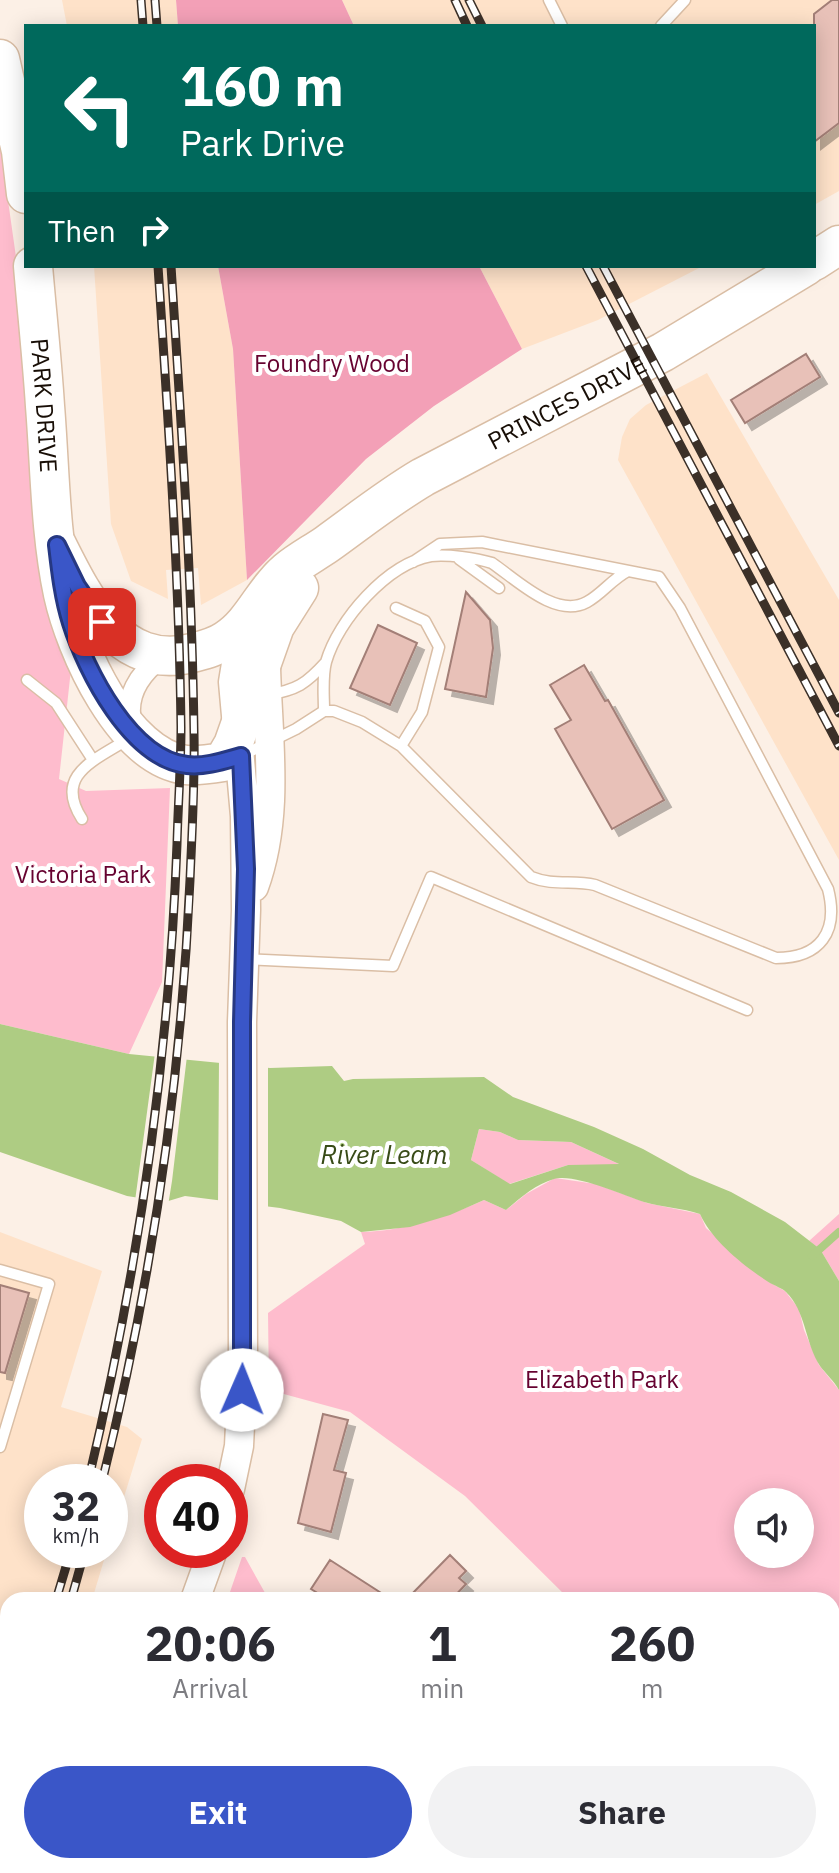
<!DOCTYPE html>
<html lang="en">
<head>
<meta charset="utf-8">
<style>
	body { margin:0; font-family:"IBM Plex Sans",sans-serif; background:#f2f2f3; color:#2b2b33; height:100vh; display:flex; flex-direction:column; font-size:30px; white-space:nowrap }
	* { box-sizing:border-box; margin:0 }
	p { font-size:26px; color:#7c7c81 }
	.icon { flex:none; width:44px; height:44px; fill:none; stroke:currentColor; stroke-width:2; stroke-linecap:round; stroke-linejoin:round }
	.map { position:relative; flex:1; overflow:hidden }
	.sheet { position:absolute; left:0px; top:1592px; width:840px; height:282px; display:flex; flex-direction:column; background:#fff; border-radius:24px 24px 0 0; box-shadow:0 4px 20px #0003 }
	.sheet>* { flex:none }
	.guide { position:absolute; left:24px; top:24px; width:792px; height:244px; border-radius:0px; box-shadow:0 4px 20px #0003; background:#00695c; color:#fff; overflow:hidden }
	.buttons { position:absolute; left:734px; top:1488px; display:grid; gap:16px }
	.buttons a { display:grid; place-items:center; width:80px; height:80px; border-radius:50%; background:#fff; box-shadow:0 4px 20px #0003; font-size:40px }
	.speed { position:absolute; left:24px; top:1464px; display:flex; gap:16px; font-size:40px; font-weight:700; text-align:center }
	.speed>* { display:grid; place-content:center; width:104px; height:104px; border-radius:50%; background:#fff; box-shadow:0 4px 20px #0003; line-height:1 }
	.speed small { font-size:20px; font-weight:400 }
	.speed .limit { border:12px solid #d22; background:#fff; color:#111 }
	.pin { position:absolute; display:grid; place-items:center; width:68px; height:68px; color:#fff; margin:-34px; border-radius:16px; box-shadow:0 4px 12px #0006 }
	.me { position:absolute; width:88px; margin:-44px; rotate:1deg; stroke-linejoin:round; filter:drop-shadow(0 0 6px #0008) }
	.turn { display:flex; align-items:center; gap:28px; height:168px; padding:0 24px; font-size:36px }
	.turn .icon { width:104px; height:104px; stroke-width:2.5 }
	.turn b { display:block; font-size:56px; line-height:68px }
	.then { display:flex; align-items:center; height:76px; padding:0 24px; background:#0003; gap:16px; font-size:30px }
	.eta { display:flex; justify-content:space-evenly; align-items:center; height:136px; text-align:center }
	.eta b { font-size:48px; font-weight:800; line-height:56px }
	.action { display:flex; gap:16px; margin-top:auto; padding:16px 24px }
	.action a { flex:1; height:92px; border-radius:48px; background:#3a56c8; color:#fff; font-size:32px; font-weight:800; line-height:92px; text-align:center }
	.action a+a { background:#f2f2f3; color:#2b2b33 }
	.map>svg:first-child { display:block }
	.built { fill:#fee2c9 }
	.green { fill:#febccd; fill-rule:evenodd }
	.forest { fill:#f3a0b7 }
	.water { fill:#aecc83; fill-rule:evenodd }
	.pier { fill:#fcf0e6 }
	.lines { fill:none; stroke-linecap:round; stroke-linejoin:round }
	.stream { stroke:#aecc83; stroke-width:8 }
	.building { fill:#e8c1b8; stroke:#a37f77; stroke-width:2; filter:url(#shadow) }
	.lane-casing { stroke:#dabea5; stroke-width:13 }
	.street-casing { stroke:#dabea5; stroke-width:23 }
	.secondary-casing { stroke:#dabea5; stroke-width:31 }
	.highway-casing { stroke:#dabea5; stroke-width:41 }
	.lane { stroke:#fff; stroke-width:10 }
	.street { stroke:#fff; stroke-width:20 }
	.secondary { stroke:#fff; stroke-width:28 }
	.highway { stroke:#fff; stroke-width:38 }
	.rail-casing { stroke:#3b3028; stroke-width:9 }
	.rail { stroke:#fff; stroke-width:6; stroke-dasharray:18; stroke-linecap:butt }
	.route-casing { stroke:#263882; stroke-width:20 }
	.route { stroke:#3a56c8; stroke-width:14 }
	.labels { text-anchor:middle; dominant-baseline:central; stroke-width:8; stroke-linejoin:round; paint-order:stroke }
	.park-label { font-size:24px; fill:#660230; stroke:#fff }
	.street-label { font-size:24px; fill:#180e06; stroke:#fff }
	.water-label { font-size:26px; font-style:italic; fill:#384b17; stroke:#fff }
</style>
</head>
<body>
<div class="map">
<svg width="839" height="1873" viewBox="0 0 839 1873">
	<defs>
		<filter id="shadow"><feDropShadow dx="7" dy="7" stdDeviation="0" flood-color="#0004"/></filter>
	</defs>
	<rect width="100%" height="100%" fill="#fcf0e6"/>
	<path class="built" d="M62 0H176L178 26H67Z
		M342 0H839V191L814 205V26H354Z
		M94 266H218L233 349 247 580 201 605 198 568 166 570 168 599 131 581 111 524Z
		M479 266H703L598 320 522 349Z
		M707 373 839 600V860L618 460 622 437 630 419 646 405Z
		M0 1232 102 1271 61 1407 127 1427 142 1439 110 1542V1482H42V1550H107L92 1600H8V1862L5 1873H0Z"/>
	<path class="green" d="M0 144 16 257 27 360 72 660 59 779 86 791 170 788 162 982 129 1054 0 1024Z
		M479 1129 500 1132 518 1140 571 1142 621 1165H568L509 1184 471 1160Z
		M555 1178 596 1184 647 1203 700 1214 706 1228 769 1282 785 1291 799 1309 804 1330 819 1365 839 1390V1873H687L686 1866H832V1600H570L465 1496 350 1412 269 1390 268 1313 365 1244 361 1232C404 1231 446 1217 484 1200L506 1210 526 1194ZM748 1502H800V1554H748Z
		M839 1214V1281L820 1249 809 1241Z
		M242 1557H245L269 1600H237L230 1592Z"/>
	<path class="forest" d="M176 0H342L354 26H178Z
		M218 266H479L522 349 434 406 366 459 247 580 233 349Z"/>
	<path class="water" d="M0 1024 129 1054 270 1068 332 1066 344 1081 353 1079 484 1077 513 1097 594 1127 643 1149 690 1175 731 1192 785 1222 820 1249 839 1281V1390C834 1381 826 1374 820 1366 805 1343 806 1311 786 1292 782 1288 775 1286 770 1283 745 1267 712 1241 700 1214 682 1208 662 1207 644 1202 623 1195 574 1173 554 1179 536 1184 520 1198 506 1210L484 1200 450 1215 410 1227 361 1232 341 1221 280 1208 185 1196 165 1202 127 1196 0 1152ZM479 1129 500 1132 518 1140 571 1142 619 1164 568 1165 510 1184 471 1160Z"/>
	<path class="pier" d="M155 1053 187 1056 172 1181 168 1206H165L135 1201Z
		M219 1059 268 1064V1210L218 1204Z"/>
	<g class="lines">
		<path class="stream" d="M812 1256 839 1232"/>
	</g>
	<path class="building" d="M832 0H839V123L814 142V14Z
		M806 354 820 377 745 423 731 400Z
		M466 592 490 620 493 648 486 697 445 689Z
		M378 625 417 643 390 705 350 688Z
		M584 665 605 701 608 700 664 800 612 829 555 729 571 720 550 685Z
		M0 1285 29 1293 5 1373 0 1372Z
		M323 1414 348 1420 334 1470 346 1473 331 1532 298 1523Z
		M450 1555 466 1571 459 1578 466 1584 451 1600H406Z
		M330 1560 392 1600H329L311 1589Z"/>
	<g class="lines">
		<defs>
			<path id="lane" d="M549 0 562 26
				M661 26 685 0
				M459 559 499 588
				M396 608 425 621 439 647 422 712 401 746
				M27 680 56 703 93 760
				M267 695C297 690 306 684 326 662
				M324 711C324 695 322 677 326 662 338 620 387 564 431 556 447 554 476 558 492 563 517 580 556 619 587 602 602 594 612 579 628 571
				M243 755 296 729 324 711H334L362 722 401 746 531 877C553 886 573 880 595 885L776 958C820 958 839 932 828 889L680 608 659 577 482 542 440 544 413 562
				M82 819C53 774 96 760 128 739
				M245 959 393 966 431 877 747 1010
				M0 1270 49 1284 0 1447"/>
			<path id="street" d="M132 726C124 697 139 674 162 657
				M490 1866 491 1873"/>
			<path id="secondary" d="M254 887C280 816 268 741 266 667
				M230 1489 239 1446 243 1363 242 1022 246 910 245 816 233 682 242 627
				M195 1600 213 1550
				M74 1873 77 1866"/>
			<g id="highway">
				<path d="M0 59 21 151 26 194"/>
				<path d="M814 261 839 245"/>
				<path id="s1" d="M33 266C37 313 42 359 45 406 50 468 50 533 63 594 75 649 123 757 186 765 199 766 211 764 223 762L233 745 275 626 299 588"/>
				<path id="s2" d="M57 545C84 599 119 671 192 653 203 650 216 647 226 640 253 623 263 591 287 571 299 561 314 553 327 544 359 521 389 497 423 477L663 352 806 266"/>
			</g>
		</defs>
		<use href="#lane" class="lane-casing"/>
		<use href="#street" class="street-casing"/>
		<use href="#secondary" class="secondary-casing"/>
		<use href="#highway" class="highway-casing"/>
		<use href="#lane" class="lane"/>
		<use href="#street" class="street"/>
		<use href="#secondary" class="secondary"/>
		<use href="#highway" class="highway"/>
		<defs>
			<path id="rail" d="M141 0 143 26
				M155 0 157 26
				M455 0 467 26
				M469 0 482 26
				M586 266 839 746
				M603 266 839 713
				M88 1482C138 1272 169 1059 177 844 178 805 181 766 181 727 179 573 168 419 158 266
				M102 1482C151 1285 181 1083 190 880 192 831 195 782 194 733 192 577 181 421 171 266
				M56 1600 71 1550
				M71 1600 85 1550
				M0 1775 8 1751
				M0 1817 8 1794"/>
		</defs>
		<use href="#rail" class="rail-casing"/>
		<use href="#rail" class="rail"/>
	</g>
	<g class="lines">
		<defs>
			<path id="route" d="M102 622 77 586 57 545C60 571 63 598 71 623 86 671 131 759 187 765 205 767 223 761 241 756L246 869 242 1022V1390"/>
		</defs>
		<use href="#route" class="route-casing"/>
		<use href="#route" class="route"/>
	</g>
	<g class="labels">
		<g class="park-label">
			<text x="332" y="363">Foundry Wood</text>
			<text x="83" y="874">Victoria Park</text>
			<text x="602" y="1379">Elizabeth Park</text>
		</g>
		<g class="street-label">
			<text stroke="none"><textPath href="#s2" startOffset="646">PRINCES DRIVE</textPath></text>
			<text stroke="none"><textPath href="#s1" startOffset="140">PARK DRIVE</textPath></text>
		</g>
		<g class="water-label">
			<text x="384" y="1154">River Leam</text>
		</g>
	</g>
</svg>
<div class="buttons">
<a><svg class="icon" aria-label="sound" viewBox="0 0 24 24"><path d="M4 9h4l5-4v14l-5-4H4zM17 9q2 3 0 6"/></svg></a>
</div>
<div class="speed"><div>32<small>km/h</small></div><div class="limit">40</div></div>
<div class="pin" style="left:102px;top:622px;background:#d93025"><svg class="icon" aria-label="arrive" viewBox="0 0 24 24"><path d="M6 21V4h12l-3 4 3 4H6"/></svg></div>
<svg class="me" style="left:242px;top:1390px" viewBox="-20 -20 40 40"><circle r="19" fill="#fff"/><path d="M0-13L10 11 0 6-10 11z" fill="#3a56c8"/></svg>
<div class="guide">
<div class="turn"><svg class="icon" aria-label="left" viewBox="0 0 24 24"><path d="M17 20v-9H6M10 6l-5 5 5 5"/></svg><div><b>160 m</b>Park Drive</div></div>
<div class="then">Then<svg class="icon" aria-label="right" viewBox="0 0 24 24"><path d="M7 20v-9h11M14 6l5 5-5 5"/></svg></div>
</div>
<section class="sheet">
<div class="eta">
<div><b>20:06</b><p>Arrival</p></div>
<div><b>1</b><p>min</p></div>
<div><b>260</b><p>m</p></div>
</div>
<div class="action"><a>Exit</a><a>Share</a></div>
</section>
</div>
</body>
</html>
